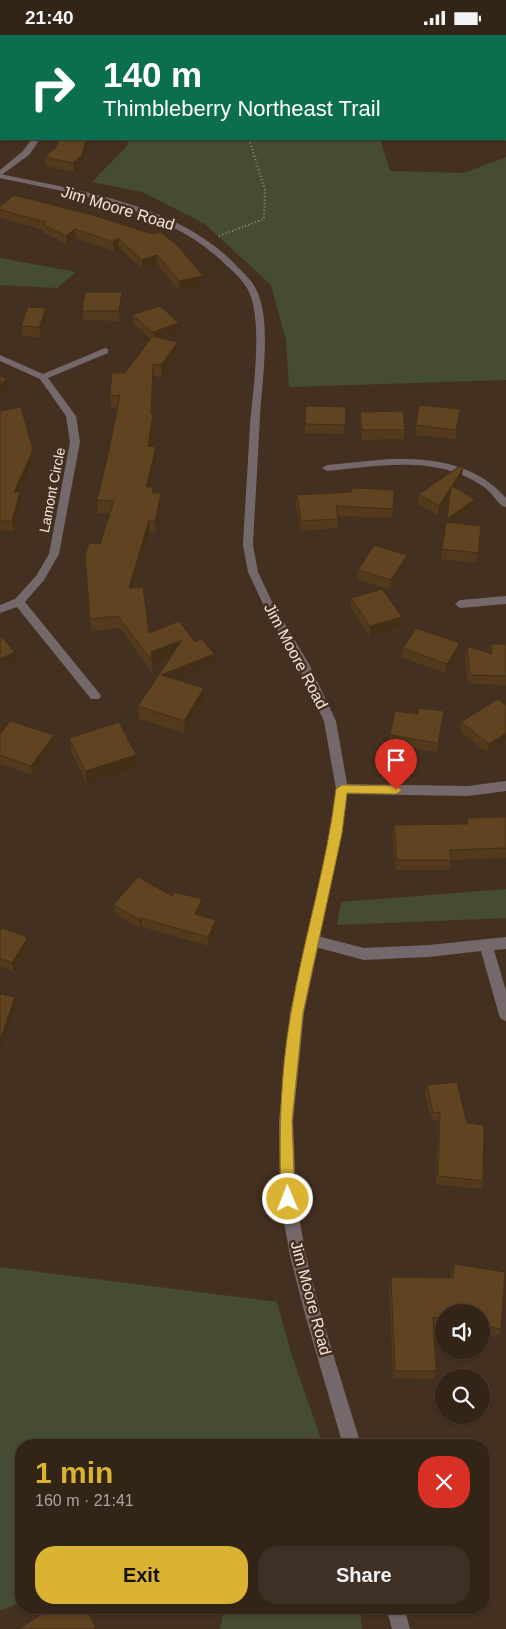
<!DOCTYPE html>
<html lang="en">
<head>
<meta charset="utf-8">
<style>
	body { margin:0; font-family:Helvetica,sans-serif; background:#3e3025; color:#f1f3f6; height:100vh; display:flex; flex-direction:column; font-size:19px; white-space:nowrap }
	* { box-sizing:border-box; margin:0 }
	p { font-size:16px; color:#a9a4a2 }
	.icon { flex:none; width:28px; height:28px; fill:none; stroke:currentColor; stroke-width:2; stroke-linecap:round; stroke-linejoin:round }
	.map { position:relative; flex:1; overflow:hidden }
	.details { position:absolute; left:15px; top:1404px; width:475px; height:175px; display:flex; flex-direction:column; background:#332418; border-radius:20px; box-shadow:0 1px 4px #0004,0 0 0 1px #4e4137 }
	.details>* { flex:none }
	.guide { position:absolute; left:0px; top:0px; width:506px; height:105px; box-shadow:0 1px 4px #0004,0 0 0 1px #4e4137; background:#0b6e4f; color:#fff; overflow:hidden }
	.tools { position:absolute; left:435px; top:1269px; display:grid; gap:10px }
	.tools a { display:grid; place-items:center; width:55px; height:55px; border-radius:50%; background:#332418; box-shadow:0 1px 4px #0004,0 0 0 1px #4e4137; font-size:25px }
	.pin { position:absolute; display:grid; place-items:center; width:42px; height:42px; color:#fff; margin:-51px -21px; border-radius:50% 50% 50% 0; rotate:-45deg; box-shadow:0 0 5px #0007 }
	.pin .icon { rotate:45deg }
	.me { position:absolute; width:55px; margin:-28px; rotate:359deg; stroke-linejoin:round; filter:drop-shadow(0 0 4px #0008) }
	.turn { display:flex; align-items:center; gap:18px; height:105px; padding:0 20px; font-size:22px }
	.turn .icon { width:65px; height:65px; stroke-width:2.5 }
	.turn b { display:block; font-size:35px; line-height:42px }
	.round { display:grid; place-items:center; flex:none; width:52px; height:52px; border-radius:20px; background:#3e3025 }
	.overview { display:flex; align-items:center; justify-content:space-between; height:85px; padding:0 20px }
	h1 { font-size:30px; font-weight:800; line-height:38px; color:#dbb333 }
	.action { display:flex; gap:10px; margin-top:auto; padding:10px 20px }
	.action a { flex:1; height:58px; border-radius:20px; background:#dbb333; color:#111; font-size:20px; font-weight:800; line-height:58px; text-align:center }
	.action a+a { background:#3e3025; color:#f1f3f6 }
	.status { display:flex; justify-content:space-between; align-items:center; height:35px; padding:0 25px; background:#332418; direction:ltr }
	.status svg { height:14px; fill:currentColor }
	.map>svg:first-child { display:block }
	.green { fill:#464c34 }
	.lines { fill:none; stroke-linecap:round; stroke-linejoin:round }
	.path { stroke:#9c8b7e; stroke-width:2; stroke-dasharray:1 2.5; stroke-linecap:butt }
	.minor { fill:#75686b; fill-rule:evenodd }
	.tertiary { fill:#75686b; fill-rule:evenodd }
	.wall { fill:#533a1c }
	.shaded-wall { fill:#432f17 }
	.building { fill:#604321; stroke:#432f17 }
	.route { fill:#dbb333; stroke:#8e7421 }
	.labels { text-anchor:middle; dominant-baseline:central; stroke-width:5; stroke-linejoin:round; paint-order:stroke }
	.far-street-label { font-size:14px; fill:#f4e6dd; stroke:#443020 }
	.street-label { font-size:16px; fill:#f4e6dd; stroke:#443020 }
</style>
</head>
<body>
<div class="status"><b>21:40</b><svg viewBox="0 0 49 12"><path d="M0 12V9h3v3zM5 12V6h3v6zM10 12V3h3v9zM15 12V0h3v12zM26 1h20v11H26zM47 4h2v5h-2z"/></svg></div>
<div class="map">
<svg width="506" height="1594" viewBox="0 0 506 1594">
	<rect width="100%" height="100%" fill="#443020"/>
	<path class="green" d="M140 0H365V1H140Z
		M128 104H380L390 136 464 138 506 122V345L289 352 286 305 271 250 205 189 142 157 92 147 127 111Z
		M0 223 76 237 57 253 0 250Z
		M506 854V883L337 890 341 867Z
		M0 1232 277 1267 291 1318 323 1410H21V1567L0 1576Z
		M225 1573H360L362 1594H220Z"/>
	<g class="lines">
		<path class="path" d="M219 201 264 184 265 155 249 104"/>
		<path class="minor" d="M32 104H40L29 120 0 141V135L23 116Z
			M105 313 108 314V318L48 343 76 381 80 407 59 519 44 545 25 567 99 658 101 661 99 664H91L17 572 0 578V570L15 564 36 541 49 519 70 407 66 381 40 344 0 326V320L43 339Z
			M389 424C434 423 475 428 506 463V472L502 471C496 465 491 457 484 452 437 419 379 431 327 436L322 433 327 430Z
			M506 561V569L460 573 455 569 460 565Z
			M506 746V756L468 761 342 759 338 757 336 754 338 751 342 749 468 751Z
			M313 900 364 913 429 910 506 902V914L494 915 506 956V986L501 984 499 980 481 916 429 922 364 925 308 910 306 906 308 902Z"/>
		<path class="tertiary" d="M0 139C80 156 174 168 234 228 241 236 251 244 256 254 272 284 262 347 260 381 258 424 255 467 253 510L258 537 273 569 309 629 336 686 348 754 342 798 304 978 293 1086 296 1164 306 1221 322 1283 361 1410H343L306 1283 290 1221 280 1164 279 1086 290 978 330 798 336 754 324 686 297 629 263 569 248 537 243 510C245 470 248 429 250 389 253 355 264 282 247 253 242 245 234 237 227 231 169 172 77 160 0 143Z
			M386 1572H404L410 1594H392Z"/>
	</g>
	<path class="wall" d="M59 104H89L83 129 74 137 46 131 45 122 56 112Z
		M0 171 152 199 203 250 179 256 157 229 142 234 119 212 114 216 76 203 67 210 44 198V195L0 183Z
		M123 267 120 286 83 285 82 276Z
		M132 280 180 297 163 304 178 307 179 319 162 343 154 341 152 379H153L154 391 151 411 156 412 157 424 150 452H153V458H161L162 470 156 498H150L134 553 149 598 214 631 179 645 204 653 205 665 185 698 139 684 138 671 171 622 152 629 153 639 120 593 92 596 90 584 100 509 110 478H98L97 465 109 415 117 373H111L110 361 125 338 151 304 133 289Z
		M47 282 41 302 22 301 21 291Z
		M306 371 346 372 344 399 305 398Z
		M460 374 455 404 415 400 416 390Z
		M0 376 34 424 20 458 21 467 14 496 0 495Z
		M360 377 405 395 404 404 362 405 360 386Z
		M462 442 455 453 474 473 453 487 481 491 476 528 441 524 450 462 438 480 418 469 419 459Z
		M297 460 393 474 392 483 338 481V493L301 496 296 470Z
		M406 530 390 555 357 544 358 535Z
		M351 563 401 592 370 601 351 573Z
		M460 608 458 618 445 638 401 622 403 613Z
		M491 609H506V650L468 649 465 620 467 611 489 618Z
		M506 670V706L487 718 460 696 461 687Z
		M444 676 437 717 389 710 390 700 418 679Z
		M0 699 55 710 33 740 0 729Z
		M69 703 136 720 137 733 87 749 71 716Z
		M506 782V823L451 825 449 835H396L392 800 394 790 466 789 467 783Z
		M113 870 202 873 199 880 216 885V894L209 911 142 892 140 893 115 879Z
		M0 896 30 911 14 937 0 931Z
		M427 1050 467 1088 483 1146 481 1154 436 1149 438 1085 432 1086 425 1059Z
		M454 1229 501 1294 498 1302 481 1299V1278H444V1293L434 1291 436 1336 434 1344 393 1343 389 1250 391 1242 451 1243V1237Z"/>
	<path class="shaded-wall" d="M1 75V86L0 88V77Z
		M1 95V104H2L0 107V96Z
		M86 104H89L83 129 74 137 73 128Z
		M75 194 76 203 67 210 66 201Z
		M118 203 119 212 114 216 113 207Z
		M157 220V229L142 234V225Z
		M203 241V250L179 256V246Z
		M122 257 123 267 120 286 119 276Z
		M46 273 47 282 41 302 39 292Z
		M179 288 180 297 154 307 153 297Z
		M178 307 179 319 162 343 161 330Z
		M153 329 154 341 151 391V379Z
		M7 344 8 354 0 360V349Z
		M153 379 154 391 149 424 148 411Z
		M156 412 157 424 147 464 146 452Z
		M33 415 34 424 20 458 21 467 14 496 12 486 14 457Z
		M463 433 462 442 451 460 452 451Z
		M451 452 450 461 438 480 439 471Z
		M161 458 162 470 156 498 155 486Z
		M475 464 474 473 445 493 447 484Z
		M149 485 150 498 130 565 129 553Z
		M407 520 406 530 390 555 391 545Z
		M402 582 401 592 370 601V591Z
		M182 605 183 617 152 629 151 617Z
		M460 608 458 618 445 638 447 629Z
		M15 617 17 628 0 635V624Z
		M214 619V631L162 652 161 640Z
		M204 653 205 665 185 698 184 686Z
		M506 698V706L487 718 489 709Z
		M54 700 55 710 33 740 31 731Z
		M136 720 137 733 87 749 85 736Z
		M202 864V873L196 888 195 879Z
		M141 883 142 892 140 893 139 884Z
		M216 885V894L209 911 208 902Z
		M28 902 30 911 14 937 12 928Z
		M15 962 17 970 0 1020V1005Z"/>
	<path class="building" d="M0 0H28V1H1V75L0 77V23H1V16H0Z
		M81 0H106V1H81Z
		M0 89H1V95L0 96Z
		M59 104H86L82 120 73 128 45 122 56 112Z
		M14 160 92 180 152 199 161 197 178 211 203 241 179 246 157 220 142 225 118 203 113 207 75 194 66 201 43 189 46 187 0 175V171Z
		M85 257H122L119 276H82Z
		M160 271 179 288 153 297 132 280Z
		M28 272 46 273 39 292 21 291Z
		M155 298V302L178 307 161 330 153 329 151 379H153L148 411 156 412 146 452H153L152 458H161L155 486 149 485 129 553 143 552 149 598 179 586 195 607 202 604 214 619 161 640 204 653 184 686 138 671 182 605 151 617 152 626 118 581 90 584 85 520 89 508 100 509 114 466 97 465 109 415 120 360 110 361 112 338H125Z
		M0 341 7 344 0 349Z
		M419 370 460 374 456 395 416 390Z
		M306 371 346 372 345 390 305 389Z
		M21 372 33 415 14 457H20L12 486H0V376Z
		M403 376 405 395H362L360 377Z
		M460 431 463 433 452 451 475 464 447 484 451 452 439 471 419 459Z
		M352 453 394 455 393 474 336 471 338 484 301 486 297 460 351 457Z
		M446 487 481 491 478 518 442 514Z
		M374 510 407 520 391 545 358 535Z
		M382 554 402 582 370 591 351 563Z
		M416 593 460 608 447 629 403 613Z
		M0 600 15 617 0 624Z
		M491 609H506V641L470 640 467 611 492 619Z
		M498 664 506 670V698L489 709 461 687Z
		M419 673 444 676 438 708 390 700 395 676 418 679Z
		M10 686 54 700 31 731 0 720V699Z
		M119 687 136 720 85 736 69 703Z
		M506 782V813L450 815 451 825H397L394 790 468 789 467 783Z
		M138 842 172 861 174 857 202 864 195 879 216 885 208 902 141 883 139 884 113 870Z
		M2 893 28 902 12 928 0 923V896Z
		M0 959 15 962 0 1005Z
		M457 1047 467 1088 484 1090 483 1146 438 1141 440 1077 433 1078 427 1050Z
		M454 1229 505 1237 501 1294 481 1291V1278H444V1284L433 1282 436 1336H395L391 1242 453 1243Z
		M53 1572H86L96 1594H19Z"/>
	<path class="route" d="M342 750 396 751 402 755 396 759 347 758 342 798 303 978 292 1086 295 1164 293 1168 288 1170 283 1168 281 1164C279 1101 280 1039 291 978 304 902 327 830 336 754Z"/>
	<g class="labels">
		<g class="far-street-label">
			<text transform="translate(52 455) rotate(-79)">Lamont Circle</text>
		</g>
		<g class="street-label">
			<text transform="translate(118 173) rotate(17)">Jim Moore Road</text>
			<text transform="translate(296 621) rotate(62)">Jim Moore Road</text>
			<text transform="translate(311 1263) rotate(75)">Jim Moore Road</text>
		</g>
	</g>
</svg>
<div class="tools">
<a><svg class="icon" aria-label="sound" viewBox="0 0 24 24"><path d="M4 9h4l5-4v14l-5-4H4zM17 9q2 3 0 6"/></svg></a>
<a><svg class="icon" aria-label="search" viewBox="0 0 24 24"><circle cx="10" cy="10" r="6"/><path d="M15 15l6 6"/></svg></a>
</div>
<div class="pin" style="left:396px;top:755px;background:#d93025"><svg class="icon" aria-label="arrive" viewBox="0 0 24 24"><path d="M6 21V4h12l-3 4 3 4H6"/></svg></div>
<svg class="me" style="left:288px;top:1164px" viewBox="-20 -20 40 40"><circle r="17" fill="#dbb333" stroke="#fff" stroke-width="3"/><path d="M0-11L8 9 0 5-8 9z" fill="#fff"/></svg>
<div class="guide">
<div class="turn"><svg class="icon" aria-label="right" viewBox="0 0 24 24"><path d="M7 20v-9h11M14 6l5 5-5 5"/></svg><div><b>140 m</b>Thimbleberry Northeast Trail</div></div>
</div>
<section class="details">
<div class="overview"><div><h1>1 min</h1><p>160 m · 21:41</p></div><a class="round" style="background:#d93025;color:#fff"><svg class="icon" aria-label="close" viewBox="0 0 24 24"><path d="M6 6l12 12M18 6L6 18"/></svg></a></div>
<div class="action"><a>Exit</a><a>Share</a></div>
</section>
</div>
</body>
</html>
